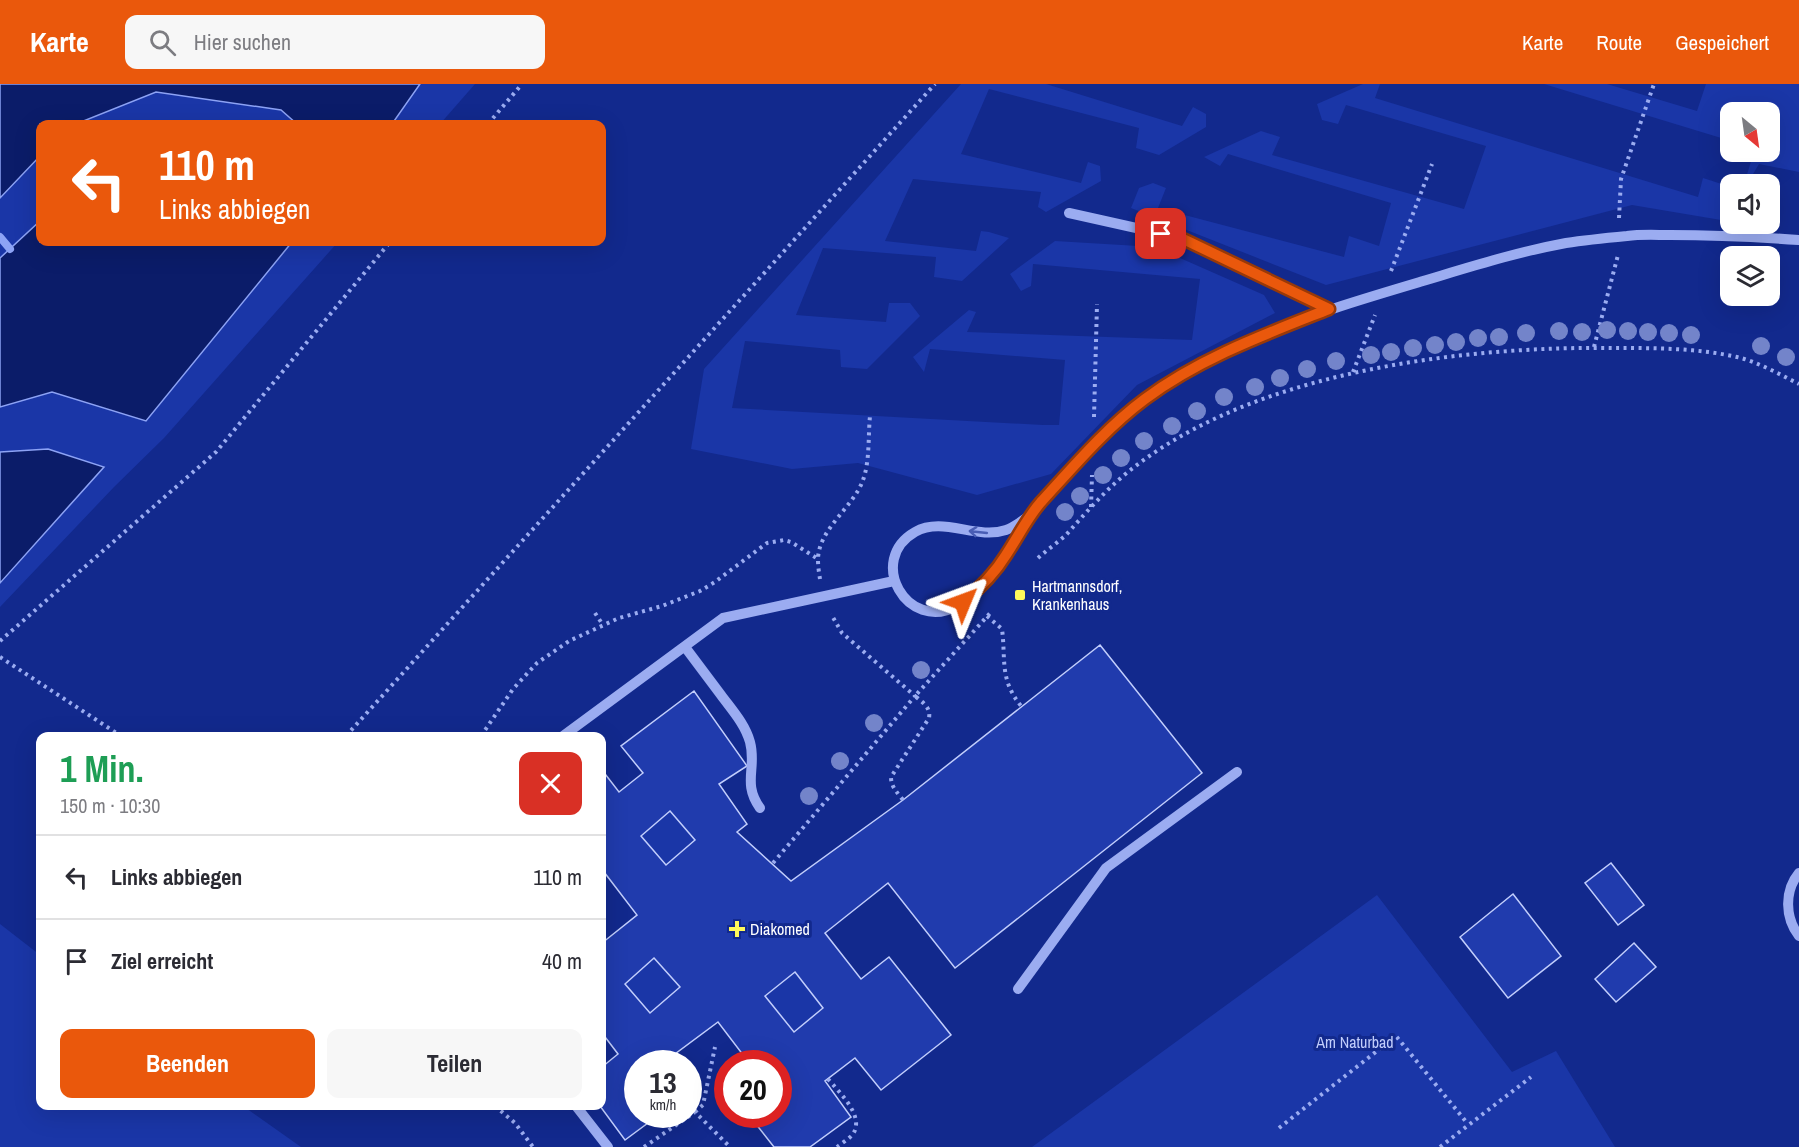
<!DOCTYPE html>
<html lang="de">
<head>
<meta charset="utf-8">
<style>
	body { margin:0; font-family:"Archivo Narrow",sans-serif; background:#f7f7f7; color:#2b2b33; height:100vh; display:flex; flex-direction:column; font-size:22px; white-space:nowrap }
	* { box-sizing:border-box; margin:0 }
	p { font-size:20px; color:#7c7c81 }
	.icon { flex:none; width:33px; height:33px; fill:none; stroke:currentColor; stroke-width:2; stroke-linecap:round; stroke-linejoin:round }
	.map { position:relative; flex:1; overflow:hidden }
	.panel { position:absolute; left:36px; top:648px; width:570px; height:378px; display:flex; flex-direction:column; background:#fff; border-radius:12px; box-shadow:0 6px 24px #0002 }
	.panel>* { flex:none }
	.hud { position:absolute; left:36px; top:36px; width:570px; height:126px; border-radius:12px; box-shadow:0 6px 24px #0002; background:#ea580c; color:#fff; overflow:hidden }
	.needle { width:39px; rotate:151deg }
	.tools { position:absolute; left:1720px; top:18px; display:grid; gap:12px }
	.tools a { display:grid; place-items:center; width:60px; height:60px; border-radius:12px; background:#fff; box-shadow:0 6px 24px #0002; font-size:30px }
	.speed { position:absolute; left:624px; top:966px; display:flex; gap:12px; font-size:30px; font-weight:700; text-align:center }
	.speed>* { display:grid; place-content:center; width:78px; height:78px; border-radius:50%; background:#fff; box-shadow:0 6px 24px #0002; line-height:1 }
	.speed small { font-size:15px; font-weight:400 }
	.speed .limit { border:9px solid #d22; background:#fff; color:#111 }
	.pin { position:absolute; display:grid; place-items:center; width:51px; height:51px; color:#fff; margin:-26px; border-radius:12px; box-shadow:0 3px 9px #0006 }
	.me { position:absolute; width:66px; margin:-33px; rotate:46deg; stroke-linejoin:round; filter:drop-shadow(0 0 4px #0008) }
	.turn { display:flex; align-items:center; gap:21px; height:126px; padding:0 24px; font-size:27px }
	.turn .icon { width:78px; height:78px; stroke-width:2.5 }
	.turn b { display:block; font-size:42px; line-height:51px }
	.round { display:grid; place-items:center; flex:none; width:63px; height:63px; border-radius:12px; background:#f7f7f7 }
	.headline { display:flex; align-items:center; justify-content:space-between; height:102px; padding:0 24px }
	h1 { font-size:36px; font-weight:700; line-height:45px; color:#1e9e55 }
	.primary-button { display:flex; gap:12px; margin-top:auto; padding:12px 24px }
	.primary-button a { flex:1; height:69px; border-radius:12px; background:#ea580c; color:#fff; font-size:24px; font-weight:700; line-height:69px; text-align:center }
	.primary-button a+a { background:#f7f7f7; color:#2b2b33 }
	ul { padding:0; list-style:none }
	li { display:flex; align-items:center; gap:18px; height:84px; padding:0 24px; border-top:2px solid #e1e1e2 }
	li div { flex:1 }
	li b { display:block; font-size:22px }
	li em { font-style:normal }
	header { display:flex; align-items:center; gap:36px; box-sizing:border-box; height:84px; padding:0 30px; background:#ea580c; color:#fff }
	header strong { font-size:28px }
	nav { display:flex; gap:33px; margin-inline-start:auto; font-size:21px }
	.search { width:420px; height:54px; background:#f7f7f7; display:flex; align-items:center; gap:15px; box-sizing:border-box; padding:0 21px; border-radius:12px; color:#7c7c81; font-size:22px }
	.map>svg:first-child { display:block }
	.green { fill:#1a36a7 }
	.water { fill:#0b1c69; stroke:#8da3f5; stroke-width:1.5 }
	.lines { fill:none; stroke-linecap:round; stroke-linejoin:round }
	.stream { stroke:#8da3f5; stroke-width:8 }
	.building { fill:#203bad; stroke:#c2cefc; stroke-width:1.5; fill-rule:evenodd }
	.path { stroke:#9bacf1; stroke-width:4; stroke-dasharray:3 4.5; stroke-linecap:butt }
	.minor { stroke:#9bacf1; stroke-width:10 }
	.tree { fill:#7384ca }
	.oneway { stroke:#495db5 }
	.route-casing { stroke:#983908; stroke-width:15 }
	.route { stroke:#ea580c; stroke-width:10 }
	.poi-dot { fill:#fff95b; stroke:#12298d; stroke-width:2 }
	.labels { text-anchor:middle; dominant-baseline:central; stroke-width:6; stroke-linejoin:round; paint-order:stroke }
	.poi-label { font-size:16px; fill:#fff; stroke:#12298d; text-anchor:start }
	.park-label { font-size:16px; fill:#c2cefc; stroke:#12298d }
</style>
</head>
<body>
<header>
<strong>Karte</strong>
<div class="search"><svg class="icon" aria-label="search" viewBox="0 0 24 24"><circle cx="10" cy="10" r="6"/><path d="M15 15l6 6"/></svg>Hier suchen</div>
<nav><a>Karte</a><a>Route</a><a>Gespeichert</a></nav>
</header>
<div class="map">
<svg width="1799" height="1063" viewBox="0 0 1799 1063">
	<rect width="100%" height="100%" fill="#12298d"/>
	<path class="green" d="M420 0H475L440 40H392Z
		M961 0H1046L1182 42 1193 23 1206 30V43L1159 71 1136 64 1139 44 989 5 961 70 1081 99 1088 78 1100 82 1101 97 1046 128 1038 123 1041 108 913 95 885 157 976 167 981 147 989 148 1009 154 962 197 934 193 936 173 823 164 796 231 886 238 889 219H910L920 232 867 285 841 283 840 266 745 257 732 324 1043 341H1059L1065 276 930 265 924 288 913 273 969 226 976 228 967 248 1192 256 1200 195 1033 180 1031 202 1021 207 1010 190 1055 157 1155 163 1264 211 1275 229 1137 301 1051 390 977 411 858 379 792 385 691 365 704 285Z
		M1363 0H1380L1375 14 1698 113 1703 94 1731 103V125L1721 136 1632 121 1326 201 1131 124 1139 104 1153 99 1166 104 1158 124 1344 173 1349 152 1379 162 1391 119 1228 70 1220 82 1204 73 1261 47 1280 53 1272 71 1464 125 1486 62 1346 21 1338 40 1322 36 1317 20Z
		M1544 0H1607L1697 27 1706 0H1799V88L1759 80 1747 100H1744L1754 68H1770V28H1731V57Z
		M156 8 281 26 297 40H76Z
		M40 72V137L0 174V114Z
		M292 158H338L164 354 114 403 0 523V499L104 383 48 365 0 368V323L52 308 146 336Z
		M670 727 695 756 666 781 641 752Z
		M1377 811 1512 988 1556 967 1615 1063H1032Z
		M0 840 40 871V1022H243L301 1063H0Z
		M654 874 680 903 650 929 625 900Z
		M795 888 823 924 794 948 765 912Z"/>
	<path class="water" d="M0 0H420L392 40H297L281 26 156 8 76 40H40V72L0 114Z
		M40 137V158H292L146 337 52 308 0 323V174Z
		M48 365 104 383 0 499V368Z"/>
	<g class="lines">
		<path class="stream" d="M0 153 10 165"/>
	</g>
	<path class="building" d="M1100 561 1202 689 955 884 888 799 825 849 861 895 889 873 951 951 881 1006 855 974 825 997 851 1033 810 1063H774L748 1030H778V980H750L718 938 671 973 676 980H638V1030H660L625 1056 600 1022H602V983L618 970 602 949V859L637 831 604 788 602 790V686L619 708 643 689 621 662 694 607 747 682 719 700 747 740 737 748 791 797 903 716ZM670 727 695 756 666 781 641 752ZM654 874 680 903 650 929 625 900ZM795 888 823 924 794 948 765 912Z
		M1611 779 1644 821 1618 841 1585 799Z
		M1513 810 1561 872 1508 914 1460 853Z
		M1634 859 1656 883 1616 918 1595 895Z"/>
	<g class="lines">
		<path class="path" d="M488 40 522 0
			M1619 134 1621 95 1654 0
			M1391 187 1432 80
			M1594 263 1618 171
			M1353 288 1375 231
			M1094 333 1097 220
			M1091 423 1092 391
			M1038 474C1047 466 1057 459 1066 451 1081 434 1096 417 1113 401 1130 385 1151 370 1171 358 1293 284 1473 262 1615 264 1655 264 1697 264 1737 273 1758 278 1779 290 1799 300
			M820 495C819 489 818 482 818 476 818 445 853 424 863 396 870 377 868 352 870 332
			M595 529 603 541
			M987 532 1002 545C1006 576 999 596 1022 623
			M0 557 216 368 390 158
			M0 573 121 652
			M346 652 935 0
			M481 652 513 605 537 579 569 557 619 534 662 522 700 507 715 498 767 459 784 456 791 458 818 475
			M903 716C897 708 891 703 891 693L929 634C931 623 922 618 915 612L992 527
			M773 779 915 612 842 549 831 530
			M828 995C839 1008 865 1032 853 1050 849 1055 842 1059 837 1063
			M495 1022 515 1039 533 1063
			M695 1028 703 1021 715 963
			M1279 1044 1396 952 1468 1040
			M644 1063 695 1028 730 1063
			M1440 1063 1531 993"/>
		<path class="minor" d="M1069 129 1181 154 1329 225
			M1032 430C1023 436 1015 443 1006 446 976 456 943 432 915 448 866 476 907 549 957 522 968 516 976 507 984 498 1005 476 1016 451 1033 427 1044 413 1058 400 1071 386 1087 368 1104 350 1122 333 1202 262 1322 227 1423 197 1470 183 1517 168 1566 159 1586 156 1606 154 1627 152 1641 150 1656 151 1670 151 1713 151 1756 153 1799 156
			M685 563C697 579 709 595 721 611 732 626 745 640 750 658 757 684 742 699 760 724
			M563 652 723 534 894 497
			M1799 789C1784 807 1785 834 1799 852
			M1018 905 1106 784 1237 688
			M576 1022 608 1063"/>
	</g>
	<g class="tree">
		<circle cx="1607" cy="246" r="9"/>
		<circle cx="1559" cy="247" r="9"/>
		<circle cx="1628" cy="247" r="9"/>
		<circle cx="1582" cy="248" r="9"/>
		<circle cx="1648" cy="248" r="9"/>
		<circle cx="1526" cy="249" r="9"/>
		<circle cx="1669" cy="249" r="9"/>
		<circle cx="1691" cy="251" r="9"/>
		<circle cx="1499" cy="253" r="9"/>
		<circle cx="1478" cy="254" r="9"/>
		<circle cx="1456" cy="258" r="9"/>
		<circle cx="1435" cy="261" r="9"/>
		<circle cx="1761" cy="262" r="9"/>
		<circle cx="1413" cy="264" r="9"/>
		<circle cx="1391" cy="268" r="9"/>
		<circle cx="1371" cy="271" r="9"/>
		<circle cx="1786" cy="273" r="9"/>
		<circle cx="1336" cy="277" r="9"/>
		<circle cx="1307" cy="285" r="9"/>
		<circle cx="1280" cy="294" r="9"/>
		<circle cx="1255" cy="303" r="9"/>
		<circle cx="1224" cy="313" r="9"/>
		<circle cx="1197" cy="327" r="9"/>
		<circle cx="1172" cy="342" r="9"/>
		<circle cx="1144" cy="357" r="9"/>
		<circle cx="1121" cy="374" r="9"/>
		<circle cx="1103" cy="391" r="9"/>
		<circle cx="1080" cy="412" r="9"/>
		<circle cx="1065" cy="428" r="9"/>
		<circle cx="921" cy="586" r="9"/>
		<circle cx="874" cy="639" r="9"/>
		<circle cx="840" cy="677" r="9"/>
		<circle cx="809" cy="712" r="9"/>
	</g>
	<defs><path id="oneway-shaft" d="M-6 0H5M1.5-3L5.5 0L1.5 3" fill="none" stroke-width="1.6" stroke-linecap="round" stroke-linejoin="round" transform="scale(1.5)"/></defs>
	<use class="oneway" href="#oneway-shaft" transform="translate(978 448) rotate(-174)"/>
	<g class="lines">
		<defs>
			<path id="route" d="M963 518C979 505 995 489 1006 471 1018 453 1027 434 1041 418 1074 382 1106 344 1145 315 1200 274 1266 250 1329 225L1181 154 1161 150"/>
		</defs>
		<use href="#route" class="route-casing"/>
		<use href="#route" class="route"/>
	</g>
	<g class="poi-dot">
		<rect x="1014" y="505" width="12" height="12" rx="3"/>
		<path d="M734 836h6v6h6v6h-6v6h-6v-6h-6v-6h6z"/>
	</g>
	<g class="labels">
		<g class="poi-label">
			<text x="1032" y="502">Hartmannsdorf,<tspan x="1032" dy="18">Krankenhaus</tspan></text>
			<text x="750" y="845">Diakomed</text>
		</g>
		<g class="park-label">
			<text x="1355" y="958">Am Naturbad</text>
		</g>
	</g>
</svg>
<div class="tools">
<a><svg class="needle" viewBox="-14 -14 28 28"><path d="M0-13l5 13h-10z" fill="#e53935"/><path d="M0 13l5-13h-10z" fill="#7c7c81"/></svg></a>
<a><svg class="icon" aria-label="sound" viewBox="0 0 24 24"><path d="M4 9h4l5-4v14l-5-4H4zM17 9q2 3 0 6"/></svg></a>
<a><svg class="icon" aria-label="layers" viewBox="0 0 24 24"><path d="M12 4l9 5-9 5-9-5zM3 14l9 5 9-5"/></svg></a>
</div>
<div class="speed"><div>13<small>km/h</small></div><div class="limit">20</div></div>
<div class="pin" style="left:1161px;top:150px;background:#d93025"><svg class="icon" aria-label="arrive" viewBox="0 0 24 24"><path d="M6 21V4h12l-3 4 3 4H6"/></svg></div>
<svg class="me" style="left:963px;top:518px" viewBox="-20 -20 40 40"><path d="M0-17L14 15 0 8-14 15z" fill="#ea580c" stroke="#fff" stroke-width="4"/></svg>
<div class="hud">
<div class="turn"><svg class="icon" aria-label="left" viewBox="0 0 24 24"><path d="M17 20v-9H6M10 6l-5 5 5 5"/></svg><div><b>110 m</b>Links abbiegen</div></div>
</div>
<section class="panel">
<div class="headline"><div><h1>1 Min.</h1><p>150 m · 10:30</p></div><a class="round" style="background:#d93025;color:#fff"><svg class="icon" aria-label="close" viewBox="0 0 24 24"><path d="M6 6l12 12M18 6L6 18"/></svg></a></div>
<ul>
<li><svg class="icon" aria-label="left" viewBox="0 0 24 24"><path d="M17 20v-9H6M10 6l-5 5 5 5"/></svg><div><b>Links abbiegen</b></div><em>110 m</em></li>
<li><svg class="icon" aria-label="arrive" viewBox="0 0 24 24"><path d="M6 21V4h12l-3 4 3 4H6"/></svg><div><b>Ziel erreicht</b></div><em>40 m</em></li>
</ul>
<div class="primary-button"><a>Beenden</a><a>Teilen</a></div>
</section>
</div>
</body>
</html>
